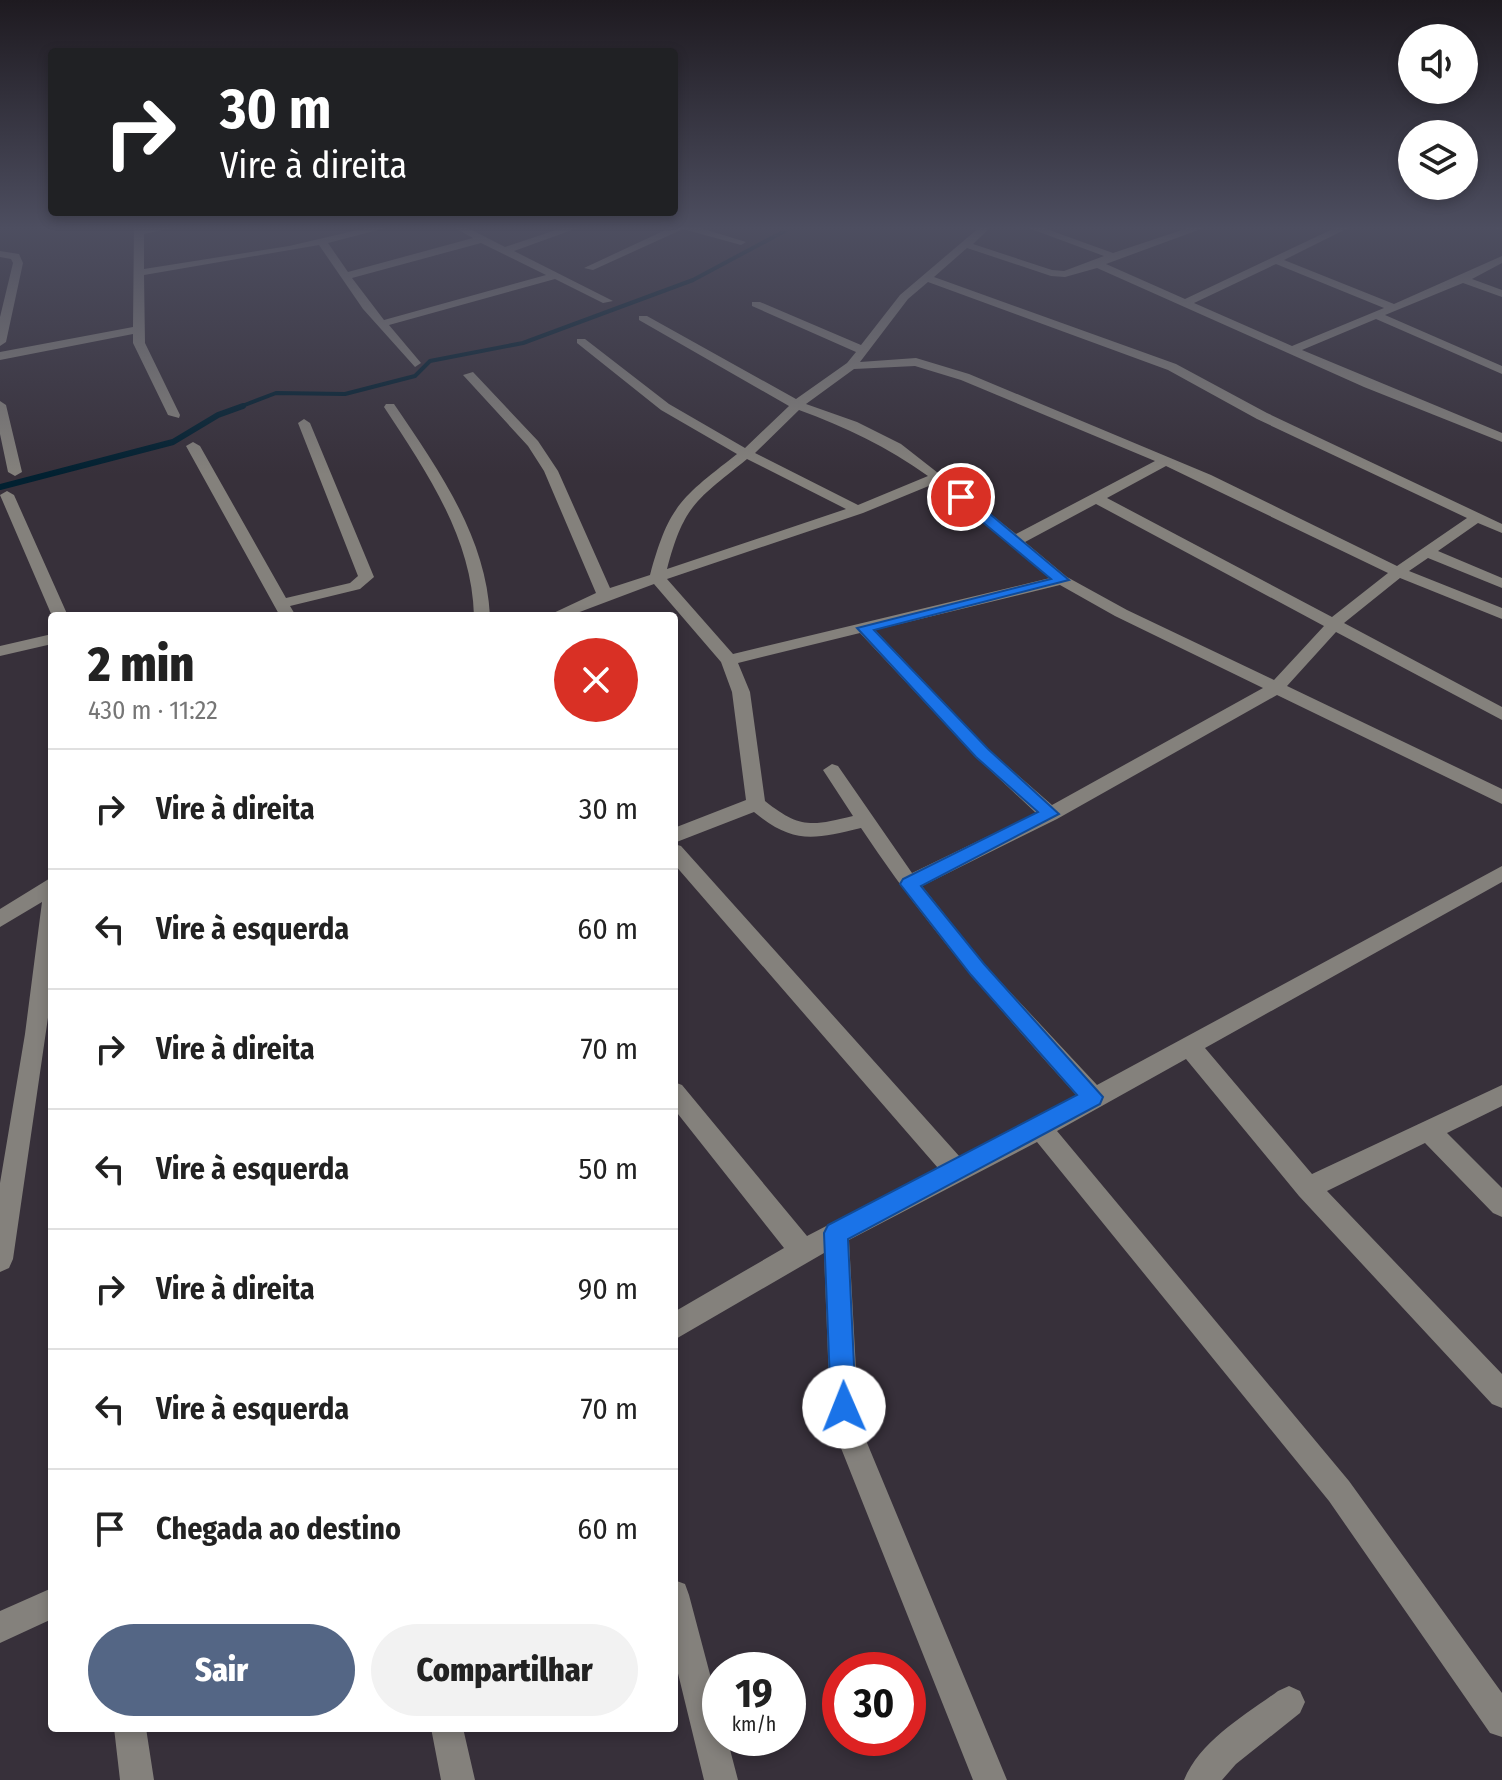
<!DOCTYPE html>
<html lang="pt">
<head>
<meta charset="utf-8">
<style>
	body { margin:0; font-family:"Fira Sans Condensed",sans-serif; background:#f2f2f2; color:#222; height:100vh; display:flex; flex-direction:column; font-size:30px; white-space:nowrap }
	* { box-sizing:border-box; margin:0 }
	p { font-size:26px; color:#767676 }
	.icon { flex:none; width:44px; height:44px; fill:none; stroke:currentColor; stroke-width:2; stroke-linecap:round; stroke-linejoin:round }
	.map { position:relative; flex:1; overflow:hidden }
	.sheet { position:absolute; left:48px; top:612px; width:630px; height:1120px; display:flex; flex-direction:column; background:#fff; border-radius:8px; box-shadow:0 4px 12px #0003 }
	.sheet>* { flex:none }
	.hud { position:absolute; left:48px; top:48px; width:630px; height:168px; border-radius:8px; box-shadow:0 4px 12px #0003; background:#202124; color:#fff; overflow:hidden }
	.tools { position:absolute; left:1398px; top:24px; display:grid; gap:16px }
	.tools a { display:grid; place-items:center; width:80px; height:80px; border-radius:50%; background:#fff; box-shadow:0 4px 12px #0003; font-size:40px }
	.speed { position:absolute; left:702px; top:1652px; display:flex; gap:16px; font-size:40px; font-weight:700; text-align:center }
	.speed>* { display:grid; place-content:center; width:104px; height:104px; border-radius:50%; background:#fff; box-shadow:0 4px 12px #0003; line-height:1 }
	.speed small { font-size:20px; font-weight:400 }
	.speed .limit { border:12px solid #d22; background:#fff; color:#111 }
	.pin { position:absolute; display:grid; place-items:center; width:68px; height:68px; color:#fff; margin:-34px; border:4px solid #fff; border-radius:50%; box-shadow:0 2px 8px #0007 }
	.me { position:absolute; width:88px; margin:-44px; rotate:359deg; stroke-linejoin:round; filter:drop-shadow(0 0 6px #0008) }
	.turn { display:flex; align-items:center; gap:28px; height:168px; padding:0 40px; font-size:36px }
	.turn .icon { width:104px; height:104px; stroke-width:2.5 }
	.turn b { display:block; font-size:56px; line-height:68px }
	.round { display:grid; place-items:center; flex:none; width:84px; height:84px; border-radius:42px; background:#f2f2f2 }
	.summary { display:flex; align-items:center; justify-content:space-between; height:136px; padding:0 40px }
	h1 { font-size:48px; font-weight:800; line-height:60px }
	.primary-button { display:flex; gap:16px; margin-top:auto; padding:16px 40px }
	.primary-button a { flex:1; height:92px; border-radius:48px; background:#546685; color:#fff; font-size:32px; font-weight:800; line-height:92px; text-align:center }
	.primary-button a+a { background:#f2f2f2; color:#222 }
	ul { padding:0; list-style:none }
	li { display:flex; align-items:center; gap:24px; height:120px; padding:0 40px; border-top:2px solid #e0e0e0 }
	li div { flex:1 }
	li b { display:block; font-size:30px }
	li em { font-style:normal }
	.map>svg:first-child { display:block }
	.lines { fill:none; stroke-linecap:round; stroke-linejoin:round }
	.stream-far1 { stroke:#022131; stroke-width:4 }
	.stream { stroke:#022131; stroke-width:6 }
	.minor { fill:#84817c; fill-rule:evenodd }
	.route { fill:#1a73e8; stroke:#114b97; stroke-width:2 }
</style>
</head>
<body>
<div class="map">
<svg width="1502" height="1780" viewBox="0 0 1502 1780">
	<rect width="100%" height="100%" fill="#37303a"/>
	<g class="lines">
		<path class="stream-far1" d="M237 408 276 393 345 394 415 376 430 361 523 343 693 280 794 226"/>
		<path class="stream" d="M0 487 173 442 218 415 243 406"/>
		<path class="minor" d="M134 226H181L144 234V269L289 246 375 226H393L328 243 348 272 473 238 451 226H464L505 247 568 226H583L514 251 613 301 603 303 555 279 389 325 421 363 415 367 363 309 319 245 144 275 145 343 180 415 179 418 168 415 133 343V334L0 360V352L133 327ZM481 243 546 275 384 320 352 278Z
			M674 226H694L746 242 741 245 683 229 593 270 584 268Z
			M981 226H992L973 244 1052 270 1064 271 1104 256 1023 226H1038L1113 253 1194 226H1209L1106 264 1185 299 1339 226H1352L1284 260 1394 304 1502 256V263L1472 279 1502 290V297L1463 283 1385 315 1502 366V374L1376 319 1302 350 1502 433V442L1364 387 1097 268 1065 277 1051 276 967 248 934 277 1176 364 1267 413 1502 524V533L1478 523 1438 551 1502 578V588L1428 558 1409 571 1502 608V619L1400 578 1344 623 1502 707V720L1336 632 1287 686 1502 789V804L1277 695 1057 819 922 886 984 964 1097 1085 1502 866V882L1205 1048 1312 1174 1502 1085V1106L1447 1133 1502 1188V1217L1493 1213 1425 1143 1327 1191 1502 1374V1408L1492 1404 1299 1196 1186 1059 1057 1131 1349 1481 1502 1693V1737L1490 1733 1329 1501 1037 1142 849 1240 858 1407 865 1438 1007 1780H973L837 1438 830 1407 824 1253 674 1340V1312L784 1248 674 1109V1082L682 1085 807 1236 938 1168 674 864V844L681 846 960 1157 1077 1096C1000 1010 925 925 861 828 814 839 794 845 754 812L674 843V828L746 800 732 692 721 662 654 584 569 616H547L596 593 544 471 528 446 463 375 473 372 538 441 558 471 610 588 650 575C669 505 681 498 737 454L661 410 577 343V339H585L669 404 745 448 789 406 639 320V316H647L796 399 847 363 856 352 752 306V302H760L861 345 900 295ZM1276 264 1384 308 1292 346 1194 303ZM928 282 1168 370 1257 419 1467 518 1397 566 1211 475 969 374 916 358 860 362 908 299ZM915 366 961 380 1155 461 1016 534 901 444 857 422 806 404 854 369ZM799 410C846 427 887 447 928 476L858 505 755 453ZM747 459 846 509 667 569C684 504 697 500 747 459ZM1166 466 1388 573 1332 617 1107 498ZM936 483 1050 578 733 654 667 579 863 513ZM1096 504 1324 626 1274 680 1127 610 1067 577 1025 542ZM1060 585 1115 616 1263 688 1052 805 988 749 875 630ZM860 633 976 757 1036 813 912 873 838 766 832 764 823 770 853 816C812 826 800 829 765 801L750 692 738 663Z
			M1493 226H1502V230L1494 228Z
			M0 251 19 254 23 263 6 342 0 346V317L13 263 11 259 0 257Z
			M0 401 6 405 22 472 15 476 8 472 0 434Z
			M386 404H394C438 469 486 536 490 616H474C472 537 426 471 384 407Z
			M304 419 310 423 374 577 360 589 290 606 296 616H280L186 446 193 442 200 446 286 598 350 583 358 576 298 423Z
			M7 491 14 495 68 616H52L0 495Z
			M52 634V644L0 656V646Z
			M52 877V990L13 1259 9 1268 0 1272V1183L25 1034 42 902 0 927V909Z
			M674 1580 685 1584 689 1595 720 1712V1738H727L738 1780H704L674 1657Z
			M52 1588V1619L0 1643V1611Z
			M1289 1686 1300 1691 1305 1702 1300 1713 1236 1764 1222 1780H1184C1201 1740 1244 1716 1278 1691Z
			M114 1728H146L154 1780H120Z
			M431 1728H463L475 1780H441Z"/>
	</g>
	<linearGradient id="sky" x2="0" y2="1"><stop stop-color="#1e1a20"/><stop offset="0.48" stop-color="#4d4e60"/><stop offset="1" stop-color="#4d4e60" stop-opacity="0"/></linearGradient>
	<rect width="1502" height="475" fill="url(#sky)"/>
	<path class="route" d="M956 494H966L1069 580 874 630 988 749 1059 814 921 886 984 964 1103 1097 1100 1104 848 1239 856 1407 853 1416 844 1419 835 1416 831 1407 824 1233 828 1225 1077 1095 971 975 900 884 903 879 1038 812 976 757 857 628 1051 579 956 500Z"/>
</svg>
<div class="tools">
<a><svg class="icon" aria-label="sound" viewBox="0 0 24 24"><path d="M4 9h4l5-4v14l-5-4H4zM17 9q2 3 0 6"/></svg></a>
<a><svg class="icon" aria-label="layers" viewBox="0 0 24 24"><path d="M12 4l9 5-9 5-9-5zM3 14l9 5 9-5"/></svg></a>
</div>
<div class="speed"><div>19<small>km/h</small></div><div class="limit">30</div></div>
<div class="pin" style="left:961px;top:497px;background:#d93025"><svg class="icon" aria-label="arrive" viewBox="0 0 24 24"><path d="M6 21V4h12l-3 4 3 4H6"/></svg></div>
<svg class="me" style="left:844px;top:1407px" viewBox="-20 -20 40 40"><circle r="19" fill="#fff"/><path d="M0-13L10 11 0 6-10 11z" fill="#1a73e8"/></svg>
<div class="hud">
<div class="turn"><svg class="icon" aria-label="right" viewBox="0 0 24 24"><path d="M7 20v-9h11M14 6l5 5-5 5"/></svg><div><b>30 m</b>Vire à direita</div></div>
</div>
<section class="sheet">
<div class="summary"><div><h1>2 min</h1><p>430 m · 11:22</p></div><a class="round" style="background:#d93025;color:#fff"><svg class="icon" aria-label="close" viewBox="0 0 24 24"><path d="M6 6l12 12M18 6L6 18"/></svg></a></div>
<ul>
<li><svg class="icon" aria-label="right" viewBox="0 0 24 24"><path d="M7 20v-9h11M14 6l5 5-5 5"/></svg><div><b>Vire à direita</b></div><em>30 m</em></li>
<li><svg class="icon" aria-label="left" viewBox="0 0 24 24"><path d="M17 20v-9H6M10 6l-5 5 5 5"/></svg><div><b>Vire à esquerda</b></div><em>60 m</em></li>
<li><svg class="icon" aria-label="right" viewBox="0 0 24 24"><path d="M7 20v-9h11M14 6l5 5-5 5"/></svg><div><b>Vire à direita</b></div><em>70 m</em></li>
<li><svg class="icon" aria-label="left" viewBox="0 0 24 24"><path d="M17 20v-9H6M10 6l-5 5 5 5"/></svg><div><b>Vire à esquerda</b></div><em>50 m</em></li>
<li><svg class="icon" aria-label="right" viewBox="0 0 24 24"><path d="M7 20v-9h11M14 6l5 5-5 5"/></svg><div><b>Vire à direita</b></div><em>90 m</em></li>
<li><svg class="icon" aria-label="left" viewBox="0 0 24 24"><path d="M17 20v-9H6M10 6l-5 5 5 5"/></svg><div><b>Vire à esquerda</b></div><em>70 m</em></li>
<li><svg class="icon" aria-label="arrive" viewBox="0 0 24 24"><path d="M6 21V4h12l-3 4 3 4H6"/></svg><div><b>Chegada ao destino</b></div><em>60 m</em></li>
</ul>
<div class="primary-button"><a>Sair</a><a>Compartilhar</a></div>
</section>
</div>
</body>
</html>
